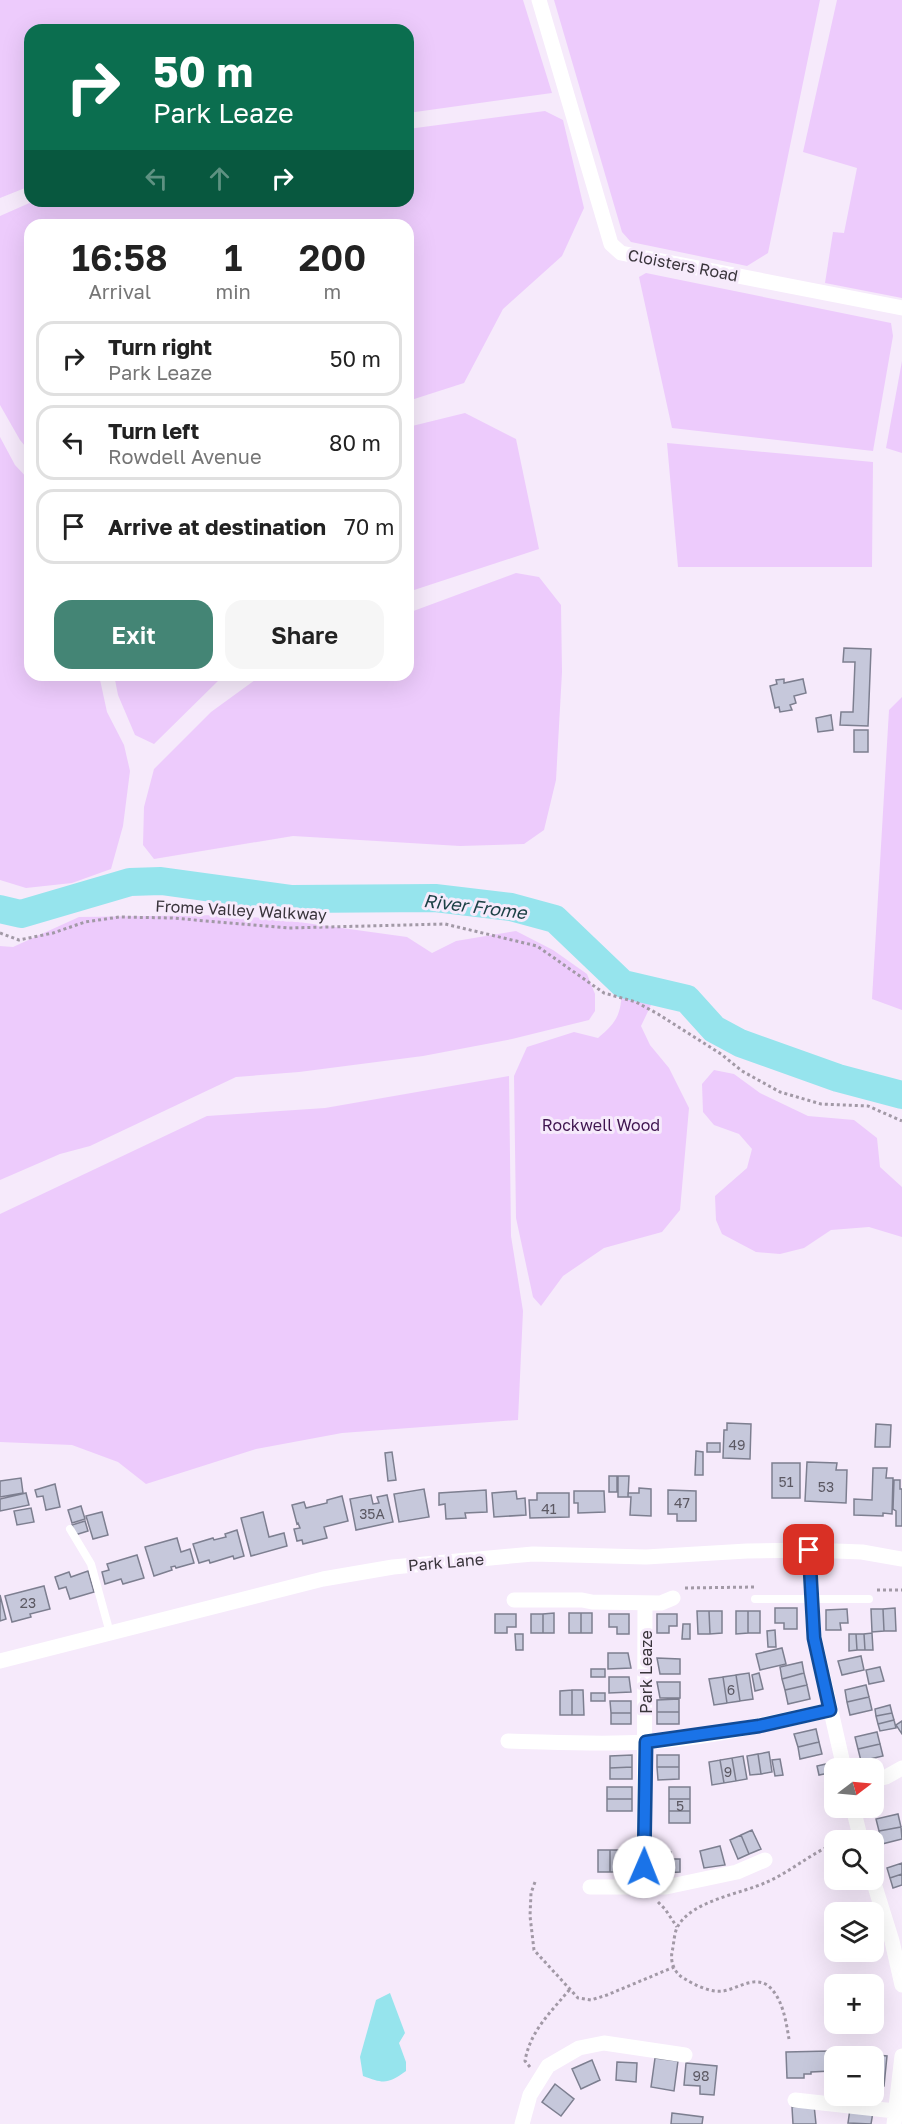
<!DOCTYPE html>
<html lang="en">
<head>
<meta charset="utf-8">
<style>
	body { margin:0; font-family:"Golos Text",sans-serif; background:#f6f6f6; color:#222; height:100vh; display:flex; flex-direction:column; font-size:22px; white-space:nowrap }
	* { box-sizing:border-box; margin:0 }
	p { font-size:20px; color:#767676 }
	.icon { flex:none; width:33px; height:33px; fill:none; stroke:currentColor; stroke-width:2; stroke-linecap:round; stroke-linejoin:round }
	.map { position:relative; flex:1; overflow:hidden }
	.side { position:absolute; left:24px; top:219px; width:390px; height:462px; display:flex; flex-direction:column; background:#fff; border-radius:18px; box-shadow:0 6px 24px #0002 }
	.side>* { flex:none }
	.hud { position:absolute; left:24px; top:24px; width:390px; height:183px; border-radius:18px; box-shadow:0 6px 24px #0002; background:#0b6e4f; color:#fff; overflow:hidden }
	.needle { width:39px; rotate:74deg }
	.controls { position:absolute; left:824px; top:1758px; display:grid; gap:12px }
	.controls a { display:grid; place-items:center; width:60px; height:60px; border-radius:12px; background:#fff; box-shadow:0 6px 24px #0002; font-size:30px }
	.pin { position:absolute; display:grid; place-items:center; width:51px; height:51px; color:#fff; margin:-26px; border-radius:12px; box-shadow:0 3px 9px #0006 }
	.me { position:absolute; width:66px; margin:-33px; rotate:1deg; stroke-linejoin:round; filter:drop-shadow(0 0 4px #0008) }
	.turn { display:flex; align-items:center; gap:21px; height:126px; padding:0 30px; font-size:27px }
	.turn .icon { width:78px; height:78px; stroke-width:2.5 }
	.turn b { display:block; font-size:42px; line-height:51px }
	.lanes { display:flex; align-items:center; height:57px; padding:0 30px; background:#0003; justify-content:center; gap:30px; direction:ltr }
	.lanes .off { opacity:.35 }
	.eta { display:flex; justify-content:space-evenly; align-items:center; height:102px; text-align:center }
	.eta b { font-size:36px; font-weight:600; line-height:42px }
	.button { display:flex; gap:12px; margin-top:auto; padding:12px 30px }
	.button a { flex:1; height:69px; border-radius:18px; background:#448575; color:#fff; font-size:24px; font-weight:600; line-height:69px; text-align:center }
	.button a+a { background:#f6f6f6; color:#222 }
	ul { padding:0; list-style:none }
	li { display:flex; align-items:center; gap:18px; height:75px; margin:0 12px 9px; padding:0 18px; border:3px solid #e0e0e0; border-radius:18px }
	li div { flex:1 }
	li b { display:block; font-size:22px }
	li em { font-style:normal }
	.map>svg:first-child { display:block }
	.green { fill:#edcbfc }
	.water { fill:#96e4ed }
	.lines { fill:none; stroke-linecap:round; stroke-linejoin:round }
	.river { stroke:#96e4ed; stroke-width:28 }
	.building { fill:#c6c8db; stroke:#7d7f90; stroke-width:1.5 }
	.path { stroke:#a299a6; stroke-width:3; stroke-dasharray:3 3; stroke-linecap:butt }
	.lane { stroke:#fff; stroke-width:8 }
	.street { stroke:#fff; stroke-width:15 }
	.route-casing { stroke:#114b97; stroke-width:15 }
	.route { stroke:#1a73e8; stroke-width:10 }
	.labels { text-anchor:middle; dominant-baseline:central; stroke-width:6; stroke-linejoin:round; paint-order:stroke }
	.number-label { font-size:14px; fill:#5c5963 }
	.street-label { font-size:16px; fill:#39343b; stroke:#f6eafb }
	.park-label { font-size:16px; fill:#3f154f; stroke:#f6eafb }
	.water-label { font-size:18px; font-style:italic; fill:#1c4146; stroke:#f6eafb }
</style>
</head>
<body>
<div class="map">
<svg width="902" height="2124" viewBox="0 0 902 2124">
	<rect width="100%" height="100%" fill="#f6eafb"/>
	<path class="green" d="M0 0H523L552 93 408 113V30H30V186L0 198Z
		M554 0H820L768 253 747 266 631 242 622 232Z
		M837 0H902V298L825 283 833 232 844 233 857 168 803 152Z
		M545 111 563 120 584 208 562 256 503 309 464 383 408 401V225H30V452L20 440 0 405V216L34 201H408V129Z
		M646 273 891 323 893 336 873 451 672 428 639 277Z
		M902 361V453L886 448Z
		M465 413 516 439 539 549 408 592V427Z
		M0 437 15 465 30 481V675H99L107 712 124 745 130 771 123 826 111 869 72 883 26 888 0 880Z
		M667 443 873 462 872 567H678Z
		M516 573 539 577 561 605 562 672 556 780 544 830 524 844 460 846 293 836 154 859 143 845 144 807 154 769 211 712 262 675H408V613Z
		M114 675H228L220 679 154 744 135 735 118 695Z
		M902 697V1010L872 999 889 710Z
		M221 915 277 919 407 937 432 953 456 941 516 931 553 950 587 974 595 994V1011L589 1020 512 1039 423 1056 299 1072 236 1077 90 1146 60 1154 0 1180V946L13 947 79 917Z
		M622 988 645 994 652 1003 641 1026 650 1045 669 1068 689 1108 680 1210 662 1232 604 1248 563 1276 541 1306 533 1297 516 1218 514 1076 527 1047 574 1032 598 1038C618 1021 621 1014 622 988Z
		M714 1070 734 1074 760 1093 808 1116 854 1120 877 1138 880 1167 902 1187V1237L869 1227 831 1230 804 1248 780 1254 756 1252 722 1234 716 1220 715 1196 747 1168 752 1149 739 1134 714 1125 703 1112 702 1084Z
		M509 1076 511 1236 523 1311 518 1420 342 1433 256 1449 146 1484 118 1462 72 1445 0 1442V1214L207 1116 325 1108Z"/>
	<path class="water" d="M390 1993 405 2033 399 2043 406 2062V2071C388 2084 384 2084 363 2076L360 2057 376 2000Z"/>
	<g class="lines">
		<path class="river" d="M0 909 21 914 130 882 161 881 292 899 435 898 511 907 555 919 623 984 687 999 714 1029 740 1043 838 1078 902 1095"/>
	</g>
	<path class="building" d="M844 648 871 649 868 726 840 725 841 712H853L855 662H843Z
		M784 679V683L803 679 806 693 794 696 796 703 790 705 792 710 780 712 779 707 775 708 770 686 777 684 776 680Z
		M831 715 833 730 818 732 816 718Z
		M854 730H868V752H854Z
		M727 1423 751 1424 750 1459 723 1458 724 1430H727Z
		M876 1424 891 1425 890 1447H875Z
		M707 1443H720V1452H707Z
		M696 1451 703 1452V1475H695Z
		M392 1452 396 1480 388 1481 385 1453Z
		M807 1462 837 1463 836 1470H847L846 1503 805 1501Z
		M772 1463H800V1498H772Z
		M873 1468H887L886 1478H893L892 1514 883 1513V1516L854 1515V1499L872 1500Z
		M609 1476H617V1492H609Z
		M618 1476H629L628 1497H618Z
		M21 1478 23 1493 0 1497V1481Z
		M894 1480H900V1489H902V1526H896V1511L893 1509Z
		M55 1484 60 1507 46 1510 43 1496 37 1497 35 1490Z
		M639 1488 651 1489V1516L630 1515 631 1497H628V1493H639Z
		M424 1489 429 1517 399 1522 394 1494Z
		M486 1490 487 1512 465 1513 466 1518 446 1519 445 1504 439 1505V1493Z
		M668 1490 696 1491V1521H677V1514H668Z
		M516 1491 517 1499 525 1498 526 1515 494 1517 492 1493Z
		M574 1491H604L605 1512 578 1513V1503H574Z
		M26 1493 29 1505 0 1511V1499Z
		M537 1493H569V1517L530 1518 529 1500H537Z
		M371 1495 373 1504 379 1503 377 1497 387 1495 393 1522 356 1530 350 1499Z
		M342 1496 348 1521 324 1527 327 1538 303 1544 302 1540 297 1541 294 1529 300 1528 298 1523 297 1524 292 1505 304 1502 306 1508 327 1503V1500Z
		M81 1506 85 1519 72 1523 68 1510Z
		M31 1508 34 1522 17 1525 14 1511Z
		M102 1512 108 1535 93 1539 86 1516Z
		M263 1512 269 1537 284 1533 287 1546 251 1556 241 1518Z
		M85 1521 88 1531 75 1535 72 1525Z
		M237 1530 244 1556 234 1559 233 1556 210 1563 209 1560 199 1563 193 1544 213 1538 214 1540 226 1537 225 1534Z
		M177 1538 181 1552 190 1549 194 1563 176 1568 175 1566 171 1567 172 1570 154 1576 145 1547Z
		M137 1555 144 1578 123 1584 121 1579 105 1584 102 1572 109 1570 107 1564Z
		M88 1571 94 1592 70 1599 66 1587 59 1589 55 1577 69 1572 71 1577Z
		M44 1586 50 1609 30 1614 31 1617 12 1622 5 1596Z
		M0 1595 6 1619 0 1621Z
		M775 1608H797V1629H784V1623H775Z
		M895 1608 896 1631H884L883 1609Z
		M847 1609 848 1623H840L841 1630H826V1610Z
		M871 1609H883L884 1631 872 1632Z
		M697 1611H709L710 1634H698Z
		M709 1611H722V1633L710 1634Z
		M736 1611H748V1633L736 1634Z
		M748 1611H760V1633H748Z
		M554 1613V1633H543V1614Z
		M569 1613H581V1633H569Z
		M581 1613H592V1633H581Z
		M495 1614H516V1627H507V1633H495Z
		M531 1614H543V1633H531Z
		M609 1614H629V1634H617V1627H609Z
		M657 1614H677V1626H669V1633H657Z
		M683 1624H690V1639H682Z
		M775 1630 776 1647H768L767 1631Z
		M872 1633 873 1650H865L864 1634Z
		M515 1634H523V1650H516Z
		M849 1634H856L857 1650 849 1651Z
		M856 1634H864L865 1650H857Z
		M782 1648 786 1664 760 1670 756 1654Z
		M608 1653H628L631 1668 608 1669Z
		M861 1656 864 1670 842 1675 838 1661Z
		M657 1658 680 1659V1674H660Z
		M802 1662 804 1673 782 1679 780 1667Z
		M880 1667 884 1681 869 1684 866 1670Z
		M591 1669H605V1677H591Z
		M749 1673 753 1699 740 1701 736 1675Z
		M759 1673 763 1689 755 1691 752 1675Z
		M804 1673 807 1685 785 1690 782 1679Z
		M736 1675 740 1701 727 1703 723 1677Z
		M609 1677H629L631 1692 609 1693Z
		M723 1677 727 1703 714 1705 709 1679Z
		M657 1682H680V1698H660Z
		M807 1685 810 1699 788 1704 785 1690Z
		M866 1685 869 1697 847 1702 845 1690Z
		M572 1690V1715H560V1691Z
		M572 1690H583L584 1715H572Z
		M591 1693H605V1701H591Z
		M869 1697 872 1710 850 1715 847 1702Z
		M679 1699V1712H657V1700Z
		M610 1701H631V1713H611Z
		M890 1705 892 1713 876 1716 875 1709Z
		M657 1712H679V1724H657Z
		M611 1713H631V1724H611Z
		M892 1713 894 1720 878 1724 876 1716Z
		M894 1720 896 1728 880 1731 878 1724Z
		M902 1721V1734L896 1725Z
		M816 1729 819 1742 798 1747 794 1734Z
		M877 1732 880 1744 858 1749 855 1737Z
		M819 1742 822 1754 800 1759 798 1747Z
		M880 1744 883 1756 861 1761 858 1749Z
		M769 1752 772 1772 761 1774 758 1754Z
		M758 1754 761 1774 750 1775 747 1756Z
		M632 1755V1767L610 1768V1756Z
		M657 1755H679V1767H657Z
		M743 1756 747 1779 736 1781 732 1758Z
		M732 1758 736 1781 724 1783 720 1760Z
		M780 1759 783 1775 775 1776 772 1760Z
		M720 1760 724 1783 712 1785 709 1762Z
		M826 1764 829 1773 819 1775 817 1766Z
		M632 1767V1779H610V1768Z
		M657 1767H679V1779L658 1780Z
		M607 1787H632V1799H607Z
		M669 1787H690V1799H669Z
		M607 1799H632V1811H607Z
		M669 1799H690V1811H669Z
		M669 1811H690V1823H669Z
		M898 1814 901 1827 879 1831 876 1819Z
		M901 1827 902 1839 882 1844 879 1831Z
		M752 1830 761 1849 749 1854 741 1835Z
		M741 1835 749 1854 738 1859 730 1840Z
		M720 1846 725 1865 704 1868 700 1851Z
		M598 1850H610V1872H598Z
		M610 1850H621V1872H610Z
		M621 1850H633V1871L621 1872Z
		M659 1852H671V1859H680V1872L659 1873Z
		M902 1863V1874L890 1878 887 1868Z
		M902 1874V1885L893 1888 890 1878Z
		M830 2051 831 2071 811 2072V2074H804V2078H787L786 2052Z
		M835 2051 887 2056 884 2086 873 2085V2056H835Z
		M655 2058 678 2061 674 2091 651 2087Z
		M592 2060 600 2080 581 2089 572 2069Z
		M617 2062 637 2063 636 2082 616 2080Z
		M686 2063 717 2066 714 2095 700 2094V2086L684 2085Z
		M555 2084 574 2099 561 2116 542 2102Z
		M814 2105 816 2124H793L792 2107Z
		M850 2109 873 2112 871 2124 848 2123Z
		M672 2113 703 2117 702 2124H671Z"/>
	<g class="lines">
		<path class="path" d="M0 933 19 940 53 933 85 922 119 917 172 918 288 928 445 924 537 946 604 993 636 1002 658 1014 721 1054 742 1071 780 1092 821 1104 868 1106 902 1121
			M685 1588 754 1587
			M877 1590H902
			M535 1882 531 1893 530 1916 534 1950 578 1998 591 2000 607 1995 674 1967
			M658 1902 665 1909 677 1927
			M789 2039C786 2022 783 1997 767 1985 753 1976 737 1989 723 1991 711 1993 695 1985 685 1979 675 1974 670 1963 672 1952 674 1944 674 1932 678 1926 693 1900 741 1894 767 1882 790 1872 810 1854 834 1844
			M530 2067 525 2061C530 2031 551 2012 570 1989"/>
		<path class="lane" d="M70 1529 91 1564 110 1633
			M755 1599H869"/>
		<path class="street" d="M539 0 611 244 621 253 902 308
			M809 1550 814 1637 844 1768
			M514 1600H582L592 1602 661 1603 673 1598
			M0 1661 323 1579 393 1567 533 1554 646 1557 747 1551 809 1550 862 1552 902 1559
			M508 1741C554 1742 600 1745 645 1742 708 1739 769 1723 830 1710
			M873 1780 886 1777 902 1768
			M853 1808 861 1840
			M873 1880 892 1941 902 1985
			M590 1887H666L737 1872 765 1860
			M644 1887 645 1603
			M795 2100 895 2111
			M522 2124 530 2095 548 2066 579 2048 604 2043 685 2055
			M894 2124 902 2056"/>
	</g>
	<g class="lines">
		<defs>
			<path id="route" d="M644 1867 646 1742 759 1726 830 1710 814 1638 809 1550"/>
		</defs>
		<use href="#route" class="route-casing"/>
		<use href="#route" class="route"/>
	</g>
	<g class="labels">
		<g class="number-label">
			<text x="737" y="1444">49</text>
			<text x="786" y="1481">51</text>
			<text x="826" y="1486">53</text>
			<text x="682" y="1502">47</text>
			<text x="549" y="1508">41</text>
			<text x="372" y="1513">35A</text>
			<text x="28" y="1602">23</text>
			<text x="731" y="1689">6</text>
			<text x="728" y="1771">9</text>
			<text x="680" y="1805">5</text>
			<text x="701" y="2075">98</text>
		</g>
		<g class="street-label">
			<text transform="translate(683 265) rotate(11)">Cloisters Road</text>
			<text transform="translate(241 910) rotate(3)">Frome Valley Walkway</text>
			<text transform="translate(446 1562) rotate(-5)">Park Lane</text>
			<text transform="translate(646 1672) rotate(-90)">Park Leaze</text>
		</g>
		<g class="park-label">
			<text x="601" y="1125">Rockwell Wood</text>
		</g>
		<g class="water-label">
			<text transform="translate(475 906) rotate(7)">River Frome</text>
		</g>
	</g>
</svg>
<div class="controls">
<a><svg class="needle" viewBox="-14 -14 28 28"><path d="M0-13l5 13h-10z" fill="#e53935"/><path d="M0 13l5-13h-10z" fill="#767676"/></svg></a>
<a><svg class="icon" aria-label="search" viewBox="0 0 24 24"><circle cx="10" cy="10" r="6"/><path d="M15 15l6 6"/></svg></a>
<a><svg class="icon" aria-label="layers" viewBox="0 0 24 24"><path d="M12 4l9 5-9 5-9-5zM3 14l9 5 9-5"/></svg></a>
<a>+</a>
<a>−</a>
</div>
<div class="pin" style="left:809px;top:1550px;background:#d93025"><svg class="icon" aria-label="arrive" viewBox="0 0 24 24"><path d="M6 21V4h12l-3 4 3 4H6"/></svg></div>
<svg class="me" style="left:644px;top:1867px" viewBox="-20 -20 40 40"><circle r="19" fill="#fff"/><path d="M0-13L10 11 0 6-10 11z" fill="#1a73e8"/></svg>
<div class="hud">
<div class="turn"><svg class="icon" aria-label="right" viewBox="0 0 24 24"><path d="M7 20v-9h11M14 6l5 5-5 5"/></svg><div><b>50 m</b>Park Leaze</div></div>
<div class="lanes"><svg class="icon off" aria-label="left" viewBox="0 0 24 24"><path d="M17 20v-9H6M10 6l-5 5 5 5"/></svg><svg class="icon off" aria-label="ahead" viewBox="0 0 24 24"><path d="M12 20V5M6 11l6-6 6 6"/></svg><svg class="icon" aria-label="right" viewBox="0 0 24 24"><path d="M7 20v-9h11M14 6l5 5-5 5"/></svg></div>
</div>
<section class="side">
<div class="eta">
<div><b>16:58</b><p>Arrival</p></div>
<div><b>1</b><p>min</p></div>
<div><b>200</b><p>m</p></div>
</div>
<ul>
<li><svg class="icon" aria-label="right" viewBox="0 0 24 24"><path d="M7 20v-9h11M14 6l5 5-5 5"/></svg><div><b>Turn right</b><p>Park Leaze</p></div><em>50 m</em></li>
<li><svg class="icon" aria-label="left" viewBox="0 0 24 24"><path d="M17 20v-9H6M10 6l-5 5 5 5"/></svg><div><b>Turn left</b><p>Rowdell Avenue</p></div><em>80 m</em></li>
<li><svg class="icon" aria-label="arrive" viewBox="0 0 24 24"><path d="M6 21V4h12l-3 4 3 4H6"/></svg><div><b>Arrive at destination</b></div><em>70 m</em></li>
</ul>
<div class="button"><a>Exit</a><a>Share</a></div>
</section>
</div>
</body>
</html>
